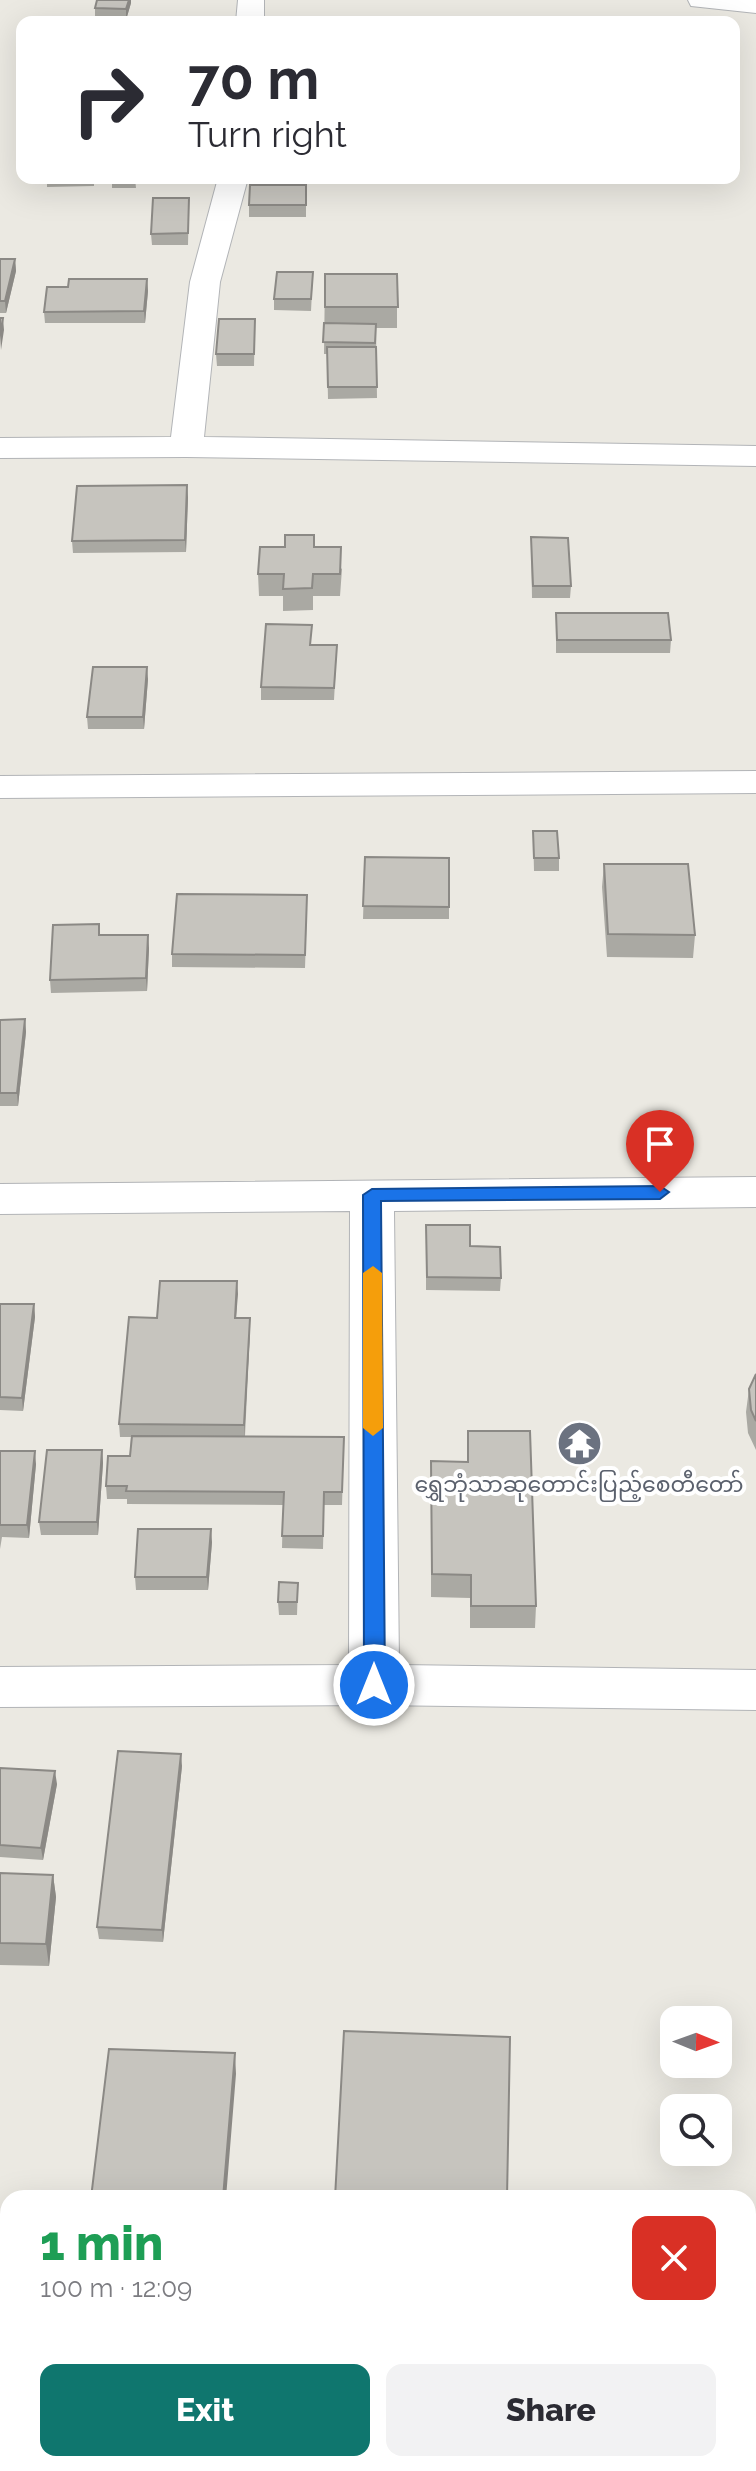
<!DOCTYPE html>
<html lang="en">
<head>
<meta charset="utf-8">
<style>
	body { margin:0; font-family:Raleway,"Noto Sans Myanmar",sans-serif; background:#f2f2f3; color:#2b2b33; height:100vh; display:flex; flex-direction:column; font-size:30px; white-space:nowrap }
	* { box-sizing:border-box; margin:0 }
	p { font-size:26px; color:#7c7c81 }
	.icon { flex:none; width:44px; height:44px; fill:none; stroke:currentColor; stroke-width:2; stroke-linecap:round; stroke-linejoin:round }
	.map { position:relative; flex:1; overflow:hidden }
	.drawer { position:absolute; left:0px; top:2190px; width:756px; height:282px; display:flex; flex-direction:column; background:#fff; border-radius:24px 24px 0 0; box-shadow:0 8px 32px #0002 }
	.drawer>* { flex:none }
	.banner { position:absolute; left:16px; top:16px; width:724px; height:168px; border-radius:16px; box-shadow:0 8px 32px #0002; background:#fff; color:#2b2b33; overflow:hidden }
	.needle { width:52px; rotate:91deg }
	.controls { position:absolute; left:660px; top:2006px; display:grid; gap:16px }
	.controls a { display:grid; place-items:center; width:72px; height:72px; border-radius:16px; background:#fff; box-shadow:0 8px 32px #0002; font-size:40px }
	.pin { position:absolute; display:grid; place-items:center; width:68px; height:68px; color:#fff; margin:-82px -34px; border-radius:50% 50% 50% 0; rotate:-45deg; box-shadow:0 0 8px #0007 }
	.pin .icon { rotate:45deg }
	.me { position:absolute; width:88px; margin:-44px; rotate:0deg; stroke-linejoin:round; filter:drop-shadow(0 0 6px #0008) }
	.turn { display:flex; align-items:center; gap:28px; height:168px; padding:0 40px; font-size:36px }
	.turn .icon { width:104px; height:104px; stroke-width:2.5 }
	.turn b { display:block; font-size:56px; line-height:68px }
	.round { display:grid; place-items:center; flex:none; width:84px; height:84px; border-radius:16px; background:#f2f2f3 }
	.headline { display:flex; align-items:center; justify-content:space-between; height:136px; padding:0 40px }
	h1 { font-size:48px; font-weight:800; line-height:60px; color:#1e9e55 }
	.cta { display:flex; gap:16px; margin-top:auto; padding:16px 40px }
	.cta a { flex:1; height:92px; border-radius:16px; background:#0f766e; color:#fff; font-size:32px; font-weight:800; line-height:92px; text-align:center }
	.cta a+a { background:#f2f2f3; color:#2b2b33 }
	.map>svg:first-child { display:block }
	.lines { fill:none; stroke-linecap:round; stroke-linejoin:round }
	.minor-casing { stroke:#b2b4b7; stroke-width:2 }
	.minor { fill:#fff; fill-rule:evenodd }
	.wall { fill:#aaa9a3 }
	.shaded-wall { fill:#8b8985 }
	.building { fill:#c6c4be; stroke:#8b8985; stroke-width:2 }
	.route { fill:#1a73e8; stroke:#114b97; stroke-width:2 }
	.slow { fill:#f59e0b }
	.labels { text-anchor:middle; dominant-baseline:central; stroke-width:8; stroke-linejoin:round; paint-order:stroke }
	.worship-label { font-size:22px; fill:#5b616d; stroke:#fff }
</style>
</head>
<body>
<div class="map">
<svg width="756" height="2471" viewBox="0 0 756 2471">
	<rect width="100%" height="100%" fill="#ebe9e2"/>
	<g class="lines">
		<defs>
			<path id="minor" d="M238 0H264V22H236Z
				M688 0H756V13L691 6Z
				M218 178H248L220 282 204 437 756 446V466L186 457 0 458V438L171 437 190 282Z
				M756 771V793L0 798V776Z
				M756 1177V1207L394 1211 399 1665 756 1670V1710L374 1705 0 1707V1667L349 1665 350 1211 0 1214V1184Z
				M748 2420H756V2471H727L724 2464H748Z
				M0 2430H8V2464H37L34 2471H0Z"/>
		</defs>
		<use href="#minor" class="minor-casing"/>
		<use href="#minor" class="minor"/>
	</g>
	<path class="wall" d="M131 3 126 20 95 19V8Z
		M47 178H94V186L47 187Z
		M112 178H135L136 188H112Z
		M306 185V217H249V205Z
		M189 198 188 245H152L151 234Z
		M0 259H15L16 271 6 313H0Z
		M313 272 311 311 274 310V299Z
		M325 274H397V328H376L377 398 328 399 327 354H324Z
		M147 279 148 291 145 323H45L44 312 68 287Z
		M255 319 254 366H217L216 354Z
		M188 497 186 552 73 553 72 541Z
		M531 537 571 586 570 598H532Z
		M315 547 342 569 340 596H313V610L283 611V596H259L258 574Z
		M556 613 671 640 670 653H556Z
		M311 645H337L334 700H261V687Z
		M148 679 144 729H88L87 717Z
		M533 831 559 858V871H534Z
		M365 857 449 858V919H363Z
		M604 864 695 935 693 958 607 957 602 887Z
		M307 908 305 968 172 967V954Z
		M100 935 149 948 147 991 51 993 50 980Z
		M25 1019 26 1032 18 1106H0V1020Z
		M426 1225 470 1246 501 1278 500 1291 426 1290Z
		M237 1281 236 1318H250V1331L245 1436 344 1437 342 1505H324L323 1549 282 1548 283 1505 127 1504V1499H107L106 1486 130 1456 131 1437H120L119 1424 157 1318Z
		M0 1304H34L35 1317 23 1411 0 1410Z
		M756 1374V1450L748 1433 746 1412 749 1389Z
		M468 1431 536 1606 535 1628H470V1598L431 1597V1461L467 1462Z
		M102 1450 103 1463 98 1535H41L39 1522Z
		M0 1451 36 1464 29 1538 2 1537 0 1549Z
		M212 1542 208 1590H136L135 1577Z
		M298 1583 297 1615H279L278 1602Z
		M182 1766 163 1942 99 1939 97 1927Z
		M0 1768 57 1784 43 1860 0 1857Z
		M0 1873 53 1875 56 1897 49 1966 0 1965Z"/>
	<path class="shaded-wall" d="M129 0H131V3L126 20V9Z
		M15 259 16 271 6 313 5 301Z
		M147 279 148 291 145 323 144 311Z
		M3 318 4 330 1 350 0 335Z
		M187 485 188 497 186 552 185 540Z
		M147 667 148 679 144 729 143 717Z
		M148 935 149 948 147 991 146 978Z
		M25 1019 26 1032 18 1106 17 1093Z
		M237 1281 238 1294 235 1331V1318Z
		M34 1304 35 1317 23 1411 22 1398Z
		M250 1318V1331L244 1438V1425Z
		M102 1450 103 1463 98 1535 97 1522Z
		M35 1451 36 1464 29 1538 27 1525Z
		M211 1529 212 1542 208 1590 207 1577Z
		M181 1754 182 1766 163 1942 162 1930Z
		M55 1771 57 1784 43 1860 41 1848Z
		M53 1875 56 1897 49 1966 46 1944Z
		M235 2053 236 2074 226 2198H223Z"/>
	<path class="building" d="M97 0H129L126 9 95 8Z
		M250 185H306V205H249Z
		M153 198H189L188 233 151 234Z
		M0 259H15L5 301H0Z
		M277 272H313L311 299H274Z
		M325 274H397L398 307H325Z
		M69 279H147L144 311 44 312 47 287H68Z
		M0 318H3L0 335Z
		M219 319H255L254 354H216Z
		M324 323 376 324 375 343 323 342Z
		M327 347H376L377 387H328Z
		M187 485 185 540 72 541 77 486Z
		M285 535H314V547H341L340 574H313L312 588 283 589 284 574H258L260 547H285Z
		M531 537 568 538 571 586H533Z
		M556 613H668L671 640H557Z
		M266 624 312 625 310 645H337L334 688 261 687Z
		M93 667H147L143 717H87Z
		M533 831H557L559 858H534Z
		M365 857 449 858V907L363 906Z
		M604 864H688L695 935 608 934Z
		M177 894 307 895 305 955 172 954Z
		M99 924V935H148L146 978 50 980 53 925Z
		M25 1019 17 1093H0V1020Z
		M426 1225H470V1246L500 1247 501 1278 427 1277Z
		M160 1281H237L235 1318H250L244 1425 119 1424 129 1317 157 1318Z
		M0 1304H34L22 1398 0 1397Z
		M756 1374V1421L751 1410 749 1389Z
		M468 1431H530L536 1606H471V1575L432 1574 431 1461 468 1462Z
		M132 1436 344 1437 342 1492H324L323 1536H282L284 1492 126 1491 127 1486H106L108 1456H130Z
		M47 1450H102L97 1522H39Z
		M0 1451H35L27 1525H0Z
		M138 1529H211L207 1577H135Z
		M279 1582 298 1583 297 1602H278Z
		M118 1751 181 1754 162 1930 97 1927Z
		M0 1768 55 1771 41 1848 0 1845Z
		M0 1873 53 1875 46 1944 0 1943Z
		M344 2031 510 2037 507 2198H335Z
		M109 2049 235 2053 223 2198H91Z"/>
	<path class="route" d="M660 1186 669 1192 660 1199 381 1201 385 1685 382 1691 374 1693 367 1691 364 1685 363 1195 372 1189Z"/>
	<path class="slow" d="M373 1266 382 1273 383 1428 373 1436 363 1428V1273Z"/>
	<defs>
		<symbol id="temple-disc" viewBox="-11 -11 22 22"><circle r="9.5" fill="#6b7280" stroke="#fff"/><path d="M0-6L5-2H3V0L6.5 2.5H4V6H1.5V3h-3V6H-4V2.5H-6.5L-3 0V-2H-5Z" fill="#fff"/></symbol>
	</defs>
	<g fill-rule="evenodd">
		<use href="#temple-disc" x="554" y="1418" width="51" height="51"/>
	</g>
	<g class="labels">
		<g class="worship-label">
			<text x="579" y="1484">ရွှေဘုံသာဆုတောင်းပြည့်စေတီတော်</text>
		</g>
	</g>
</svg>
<div class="controls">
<a><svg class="needle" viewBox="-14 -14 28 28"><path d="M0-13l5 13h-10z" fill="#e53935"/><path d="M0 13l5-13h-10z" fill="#7c7c81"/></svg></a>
<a><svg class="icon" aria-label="search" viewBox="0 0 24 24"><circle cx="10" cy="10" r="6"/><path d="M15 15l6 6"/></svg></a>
</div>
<div class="pin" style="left:660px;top:1192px;background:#d93025"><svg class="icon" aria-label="arrive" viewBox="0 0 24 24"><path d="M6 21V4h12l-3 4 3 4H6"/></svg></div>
<svg class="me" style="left:374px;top:1685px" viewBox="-20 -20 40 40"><circle r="17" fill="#1a73e8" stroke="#fff" stroke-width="3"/><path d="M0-11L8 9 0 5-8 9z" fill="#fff"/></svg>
<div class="banner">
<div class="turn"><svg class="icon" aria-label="right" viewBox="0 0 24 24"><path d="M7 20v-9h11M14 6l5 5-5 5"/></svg><div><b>70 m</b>Turn right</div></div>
</div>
<section class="drawer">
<div class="headline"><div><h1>1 min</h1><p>100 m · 12:09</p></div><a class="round" style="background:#d93025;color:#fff"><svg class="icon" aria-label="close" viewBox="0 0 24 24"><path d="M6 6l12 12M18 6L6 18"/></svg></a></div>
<div class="cta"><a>Exit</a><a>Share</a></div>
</section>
</div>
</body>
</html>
